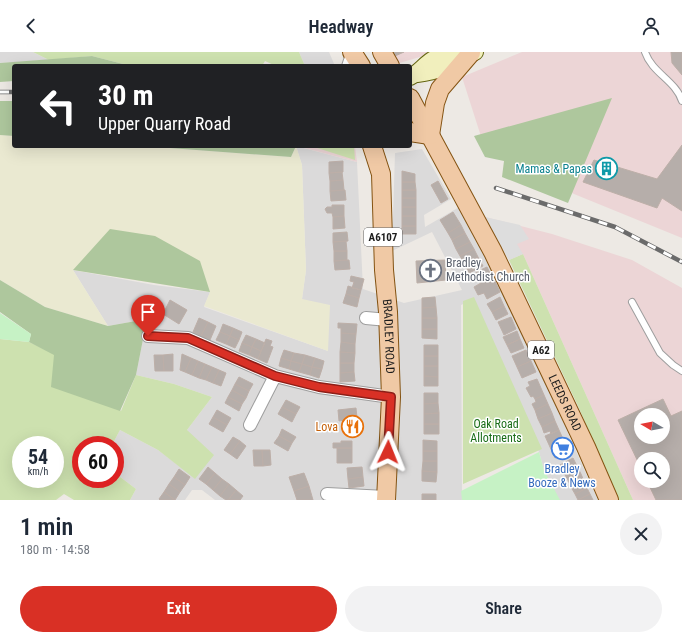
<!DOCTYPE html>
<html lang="en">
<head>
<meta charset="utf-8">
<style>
	body { margin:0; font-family:"Roboto Condensed",sans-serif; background:#f2f2f3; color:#1f2937; height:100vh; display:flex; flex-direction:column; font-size:15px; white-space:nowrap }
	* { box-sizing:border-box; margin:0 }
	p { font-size:13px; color:#747a83 }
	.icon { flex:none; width:22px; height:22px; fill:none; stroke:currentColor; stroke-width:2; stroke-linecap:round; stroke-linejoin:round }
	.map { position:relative; height:448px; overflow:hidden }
	.sheet { display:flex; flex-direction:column; background:#fff; flex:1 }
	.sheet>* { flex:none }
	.guide { position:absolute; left:12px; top:12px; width:400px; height:84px; border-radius:4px; box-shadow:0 4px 16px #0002; background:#202124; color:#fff; overflow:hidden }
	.needle { width:26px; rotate:280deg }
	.tools { position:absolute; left:634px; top:356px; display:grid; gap:8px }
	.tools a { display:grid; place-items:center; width:36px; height:36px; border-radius:50%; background:#fff; box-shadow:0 4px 16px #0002; font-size:20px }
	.speed { position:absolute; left:12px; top:384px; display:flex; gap:8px; font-size:20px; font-weight:700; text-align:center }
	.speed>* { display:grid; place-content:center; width:52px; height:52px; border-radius:50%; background:#fff; box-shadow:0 4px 16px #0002; line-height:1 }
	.speed small { font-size:10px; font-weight:400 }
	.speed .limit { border:6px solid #d22; background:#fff; color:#111 }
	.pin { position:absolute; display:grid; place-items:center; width:34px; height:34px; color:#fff; margin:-41px -17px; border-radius:50% 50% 50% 0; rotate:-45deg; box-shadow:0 0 4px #0007 }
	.pin .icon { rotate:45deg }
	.me { position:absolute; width:44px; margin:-22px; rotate:2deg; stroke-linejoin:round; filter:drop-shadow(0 0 3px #0008) }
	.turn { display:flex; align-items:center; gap:14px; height:84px; padding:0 20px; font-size:18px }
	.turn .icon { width:52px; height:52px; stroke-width:2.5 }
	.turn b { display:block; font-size:28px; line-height:34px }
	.round { display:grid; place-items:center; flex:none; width:42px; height:42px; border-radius:21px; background:#f2f2f3 }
	.headline { display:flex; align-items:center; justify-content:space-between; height:68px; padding:0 20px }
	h1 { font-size:24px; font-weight:600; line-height:30px }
	.button { display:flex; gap:8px; margin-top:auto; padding:8px 20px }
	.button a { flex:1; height:46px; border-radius:24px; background:#d93025; color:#fff; font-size:16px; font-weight:600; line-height:46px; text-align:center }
	.button a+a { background:#f2f2f3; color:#1f2937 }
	header { display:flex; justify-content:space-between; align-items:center; height:52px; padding:0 20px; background:#fff; font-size:18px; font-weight:600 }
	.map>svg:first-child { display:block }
	.residential { fill:#dbdada }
	.commercial { fill:#ecd5d6; fill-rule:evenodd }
	.farmland { fill:#eae9d1 }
	.grass { fill:#cde1af; fill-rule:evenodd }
	.forest { fill:#aec79d }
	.park { fill:#c6f2c5 }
	.parking { fill:#ddd }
	.building { fill:#b6aeaa; stroke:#bdafa8; fill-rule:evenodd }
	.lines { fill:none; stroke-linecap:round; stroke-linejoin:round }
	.service-casing { stroke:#9e9e9e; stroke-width:8 }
	.minor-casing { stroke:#9e9e9e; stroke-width:14 }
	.secondary-casing { stroke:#656612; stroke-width:18 }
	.primary-casing { stroke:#845312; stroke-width:20 }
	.service { stroke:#fff; stroke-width:6 }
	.minor { stroke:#fff; stroke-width:12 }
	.secondary { stroke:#f1efbd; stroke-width:16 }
	.primary { stroke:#f0c9a5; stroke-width:18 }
	.rail-casing { stroke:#6b6b6b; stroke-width:4.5 }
	.rail { stroke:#fff; stroke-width:3; stroke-dasharray:9; stroke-linecap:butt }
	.route-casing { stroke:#8d1f18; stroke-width:10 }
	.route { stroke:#d93025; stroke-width:7 }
	.labels { text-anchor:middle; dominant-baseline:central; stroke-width:3; stroke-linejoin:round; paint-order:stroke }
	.shield { fill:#fff; stroke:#616161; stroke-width:1 }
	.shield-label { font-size:11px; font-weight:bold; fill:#1d1d1d }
	.culture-label { font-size:12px; fill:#0d838f; stroke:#fff; text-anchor:end }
	.worship-label { font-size:12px; fill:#5b616d; stroke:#fff; text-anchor:start }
	.street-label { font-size:12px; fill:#1d1d1d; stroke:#fff }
	.park-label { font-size:12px; fill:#196d18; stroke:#fff }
	.food-label { font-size:12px; fill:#c56008; stroke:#fff; text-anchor:end }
	.shop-label { font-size:12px; fill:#366cbe; stroke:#fff }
</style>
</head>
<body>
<header><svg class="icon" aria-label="back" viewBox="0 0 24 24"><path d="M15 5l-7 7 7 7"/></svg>Headway<svg class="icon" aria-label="person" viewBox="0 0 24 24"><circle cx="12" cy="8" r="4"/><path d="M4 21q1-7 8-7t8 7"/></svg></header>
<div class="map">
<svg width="682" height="448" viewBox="0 0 682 448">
	<rect width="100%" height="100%" fill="#ede9e4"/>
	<path class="residential" d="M0 0H33L49 8 0 11Z
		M299 0H329L335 14H305Z
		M296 94 357 110 363 237 404 251 462 238 432 180 392 199 395 101 422 97 451 147 424 163 425 175 461 154 545 330 598 448H556L544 418 539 400 470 249 461 253 462 448H215L202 438H192L185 448H130L136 437 115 421V393H112L120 378 158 398 195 426 187 378 212 345 174 332 136 323 147 267 108 274 73 218 154 233 210 240 204 255 328 299 302 247 306 218 302 113Z"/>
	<path class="commercial" d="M389 0H437L396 12Z
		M522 0H682V186L574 142 485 97 462 25Z
		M297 94H355L357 110Z
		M485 165 552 182 632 208 682 236V448H633L523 202 509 208ZM641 363H663V385H641ZM641 407H663V429H641Z"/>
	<path class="farmland" d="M0 83 14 84V94H143L291 105 296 94 302 113 306 218 302 247 330 253 328 299 204 254 210 240 73 218 108 274 45 255 0 228Z"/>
	<path class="grass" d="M33 0H299L305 14H276L265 9 262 14H131L92 4 49 8Z
		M311 94H354L355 108Z
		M523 202 633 448H619L618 446 578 354 509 208Z
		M474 245 542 397 463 432V249Z
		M0 287 29 290 54 302 121 359 136 323 174 332 212 345 187 378 214 403 195 427 158 398 120 378 112 393H81V427H115V421L136 437 130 448H74L64 442 56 448H0ZM21 393H55V427H21Z"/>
	<path class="forest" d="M92 4 131 14H14V29L0 30V11Z
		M612 46 568 151 502 125 504 109 485 105 474 84Z
		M0 49H14V84L0 83Z
		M143 94H296L291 105Z
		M110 177 155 184 200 209 210 240 73 218Z
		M0 228 45 255 108 274 147 267 136 323 120 359 51 335 54 303 29 290 31 282 0 260Z"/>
	<path class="park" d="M0 261 31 282 29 290 0 287Z
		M539 400 544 418 560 448H462L461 439Z"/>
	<path class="parking" d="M485 165 520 173 529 187 517 192 523 202 509 208Z"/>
	<path class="building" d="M393 0H404L395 4Z
		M671 0H682V23L672 11Z
		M682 93V159L662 146 657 156 583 130 594 108 657 127Z
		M343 109V120L329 121V110Z
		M402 119 415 122V130H402Z
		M342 120 343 128 330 129 329 121Z
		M343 128 344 138 330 139V129Z
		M438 129 448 147 441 151 431 133Z
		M402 130H415L416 138H402Z
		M344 138H345L346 148 331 149 330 139Z
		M402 138H416V146H402Z
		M402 146H416V155H402Z
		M332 153H344V164L333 165 332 161H327L325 157 327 155H332Z
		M402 155H416V164H402Z
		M453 160 461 173 448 181 440 168Z
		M344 164 345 176 333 177V165Z
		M402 164H416V174H402Z
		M461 173 465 181 452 188 448 181Z
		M402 174H416V182H402Z
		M347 180 348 189 333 190V181Z
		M465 181 470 190 456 197 452 188Z
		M346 189 347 199H334L333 190Z
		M470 190 474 197 460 204 456 197Z
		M474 197 478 205 465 212 460 204Z
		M334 199H347V208L334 209Z
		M478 205 483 214 469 221 465 212Z
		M347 208H349L350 217 335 218 334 209Z
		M445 208 446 228 417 231 416 209Z
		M487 215 490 221 485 223 488 228 493 225 500 240 487 247 484 241 478 243 474 235 481 231 476 220Z
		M351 224 364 227 361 238 352 236 354 230 350 229Z
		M348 234 361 238 359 246 346 242Z
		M346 242 359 246 357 255 343 251Z
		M435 245 436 255 422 256V246Z
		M500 245 504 254 492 260 487 252Z
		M170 248 187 258 179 272 163 262Z
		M504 254 508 262 496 268 492 260Z
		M436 255 437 266H422V256Z
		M511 265 516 277 504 283 498 270Z
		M199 266 208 270 201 284 193 280Z
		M422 266H437V277H422Z
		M208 270 216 274 210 288 201 284Z
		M338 271 357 272 356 282 341 281V276H338Z
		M223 272 233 276 230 284 220 280Z
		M233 276 242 280 239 288 230 284Z
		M422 277H437V287L422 286Z
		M517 279 520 287 507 293 503 285Z
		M220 280 230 284 226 292 216 288Z
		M341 281 356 282 355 292 341 290Z
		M246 283 256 287 252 295 242 291Z
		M230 284 239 288 235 296 226 292Z
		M256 287 265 291 261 299 252 295Z
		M266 287 272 289 270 294 273 295 267 311 258 307Z
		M520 287 524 296 511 301 507 293Z
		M341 290 355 292V301L340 300Z
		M242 291 252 295 249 303 239 299Z
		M424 293H438V304H424Z
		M252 295 261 299 258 307 249 303Z
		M284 298 294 301 291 309 281 306Z
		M526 298 531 309 517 315 512 304Z
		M340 300 355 301 354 311H340Z
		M294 301 305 303 302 312 291 309Z
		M173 302V319H164L163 303Z
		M182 302 191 306 185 320 180 318Z
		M154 303H163L164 319H155Z
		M305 303 315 306 312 315 302 312Z
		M424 304H438V314H424Z
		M191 306 198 309 192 323 185 320Z
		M281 306 291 309 289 317 279 314Z
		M315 306 324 309 322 317 312 315Z
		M198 309 205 312 199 326 192 323Z
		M291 309 302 312 299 320 289 317Z
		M531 309 536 320 522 326 517 315Z
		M340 311H354V320L340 321Z
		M205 312 212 315 206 328 199 326Z
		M302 312 312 315 310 323 299 320Z
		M424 314H438V325L424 324Z
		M212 315 219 318 213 331 206 328Z
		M312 315 322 317 319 326 310 323Z
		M219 318 226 321 221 334 213 331Z
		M354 320 355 329 340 330V321Z
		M424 324 438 325V334H424Z
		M239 325 253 332 249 339 235 332Z
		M537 327 544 343 535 347 533 344 531 345 526 336 530 334 528 330Z
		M235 332 249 339 246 346 232 338Z
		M232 338 246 346 242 352 228 345Z
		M424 341H438V351L424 352Z
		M544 343 548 352 535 358 532 352 536 350 535 347Z
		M228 345 242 352 239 359 225 351Z
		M663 347 671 364 682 359V448H656L647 429H663V407H641V416L618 368ZM641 363H663V385H641Z
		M286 348 300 355 296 362 282 355Z
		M438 351 439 361 424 362V352Z
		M548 352 552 361 538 367 535 358Z
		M282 355 296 362 292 370 278 362Z
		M356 356 357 366 339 369 338 358Z
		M217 358 231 366 227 373 213 365Z
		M439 361V372H424V362Z
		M552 361 555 369 542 375 538 367Z
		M213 365 227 373 223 380 209 372Z
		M357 366 359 383 350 384 348 367Z
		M555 369 559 378 551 382 550 379 544 381 542 375Z
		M424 372H439V382H424Z
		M282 377 296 385 292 391 279 384Z
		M559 378 564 389 550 395 545 384Z
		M279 384 292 391 288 399 274 391Z
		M233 385 240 389 230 402 224 398Z
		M423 388 437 389V399H423Z
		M240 389 246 394 237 407 230 402Z
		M341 389H352V396H333V391H341Z
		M564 389 570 400 555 406 550 395Z
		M337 396H352V411H337Z
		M253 398H262L263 414H254Z
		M262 398H270L271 413 263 414Z
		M423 399H437V409H423Z
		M573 406 577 414 564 421 560 413Z
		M423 409H437V420L422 419Z
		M577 414 581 422 568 428 564 421Z
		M208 415 215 421 206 432 199 427Z
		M362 415 363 425 348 427 347 416Z
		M179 417 190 425 185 433 174 425Z
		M422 419 437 420 436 430 422 429Z
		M215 421 222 427 213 438 206 432Z
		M304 421 309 434 294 439 289 425Z
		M581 422 584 429 571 435 568 428Z
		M174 425 185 433 180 440 169 432Z
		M363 425 364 434 349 436 348 427Z
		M222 427 229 432 220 444 213 438Z
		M584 429 587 436 575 442 571 435Z
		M169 432 180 440 175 448 164 440Z
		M229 432 236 438 228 448H226L220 444Z
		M309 434 313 448H297L294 439Z
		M587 436 590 442 578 448 575 442Z
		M236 438 243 444 240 448H228Z
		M164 440 175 448H160L159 447Z
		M422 442H436V448H422Z
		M590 442 593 448H578Z"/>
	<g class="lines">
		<defs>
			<path id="service" d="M645 0C652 21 676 29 682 49
				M345 14 349 2
				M632 250 660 301 673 313 682 319"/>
			<path id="minor" d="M366 266 388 268
				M148 284 188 286 275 324 319 335 391 345
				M250 373 275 324
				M327 442 386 445"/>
			<path id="secondary" d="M417 22C438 19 448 15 466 4
				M410 25C419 21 424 13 432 8 445 0 461 4 475 0"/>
			<g id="primary">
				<path d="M352 0 361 14"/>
				<path d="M382 0 390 14"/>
				<path id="s1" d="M410 46 493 200 586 395 609 448"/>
				<path d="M410 80 430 83"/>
				<path d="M430 83 435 51 440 37 471 1"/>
				<path id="s2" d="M372 94 381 122 384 218 388 260 391 345 386 448"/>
			</g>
		</defs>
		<use href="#service" class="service-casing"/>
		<use href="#minor" class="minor-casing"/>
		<use href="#secondary" class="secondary-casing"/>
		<use href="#primary" class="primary-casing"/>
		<use href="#service" class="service"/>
		<use href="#minor" class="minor"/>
		<use href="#secondary" class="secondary"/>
		<use href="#primary" class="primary"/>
		<defs>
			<path id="rail" d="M0 40H14
				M496 136 615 175 682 210"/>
		</defs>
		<use href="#rail" class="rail-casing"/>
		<use href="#rail" class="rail"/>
	</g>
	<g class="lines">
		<defs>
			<path id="route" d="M148 284 188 286 275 324 319 335 391 345 388 400"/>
		</defs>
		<use href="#route" class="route-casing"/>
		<use href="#route" class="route"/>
	</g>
	<defs>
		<symbol id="building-ring" viewBox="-11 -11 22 22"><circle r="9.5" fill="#fff" stroke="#0f9aa8" stroke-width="1.5"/><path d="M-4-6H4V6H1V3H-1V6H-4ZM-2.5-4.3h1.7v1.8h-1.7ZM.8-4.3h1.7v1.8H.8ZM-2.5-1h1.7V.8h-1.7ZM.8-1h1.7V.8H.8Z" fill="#0f9aa8"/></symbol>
		<symbol id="church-ring" viewBox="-11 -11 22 22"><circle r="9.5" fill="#fff" stroke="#6b7280" stroke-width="1.5"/><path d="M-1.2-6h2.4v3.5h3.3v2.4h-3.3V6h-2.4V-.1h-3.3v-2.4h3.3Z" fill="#6b7280"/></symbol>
		<symbol id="restaurant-ring" viewBox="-11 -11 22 22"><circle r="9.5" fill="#fff" stroke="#e8710a" stroke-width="1.5"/><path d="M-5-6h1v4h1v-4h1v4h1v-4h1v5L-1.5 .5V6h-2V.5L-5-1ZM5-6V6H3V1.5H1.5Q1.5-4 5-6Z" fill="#e8710a"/></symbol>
		<symbol id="supermarket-ring" viewBox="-11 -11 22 22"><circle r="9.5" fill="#fff" stroke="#3f7fe0" stroke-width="1.5"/><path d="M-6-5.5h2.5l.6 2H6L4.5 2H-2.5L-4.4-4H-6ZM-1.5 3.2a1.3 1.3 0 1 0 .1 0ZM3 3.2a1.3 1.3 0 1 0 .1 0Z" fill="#3f7fe0"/></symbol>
	</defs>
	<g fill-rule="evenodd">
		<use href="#building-ring" x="594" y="104" width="25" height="25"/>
		<use href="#church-ring" x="418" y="206" width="25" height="25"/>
		<use href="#restaurant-ring" x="340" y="362" width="25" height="25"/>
		<use href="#supermarket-ring" x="550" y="384" width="25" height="25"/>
	</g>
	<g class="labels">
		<g class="shield">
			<rect x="364" y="176" width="38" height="18" rx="3"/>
			<rect x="528" y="289" width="26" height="18" rx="3"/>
		</g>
		<g class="shield-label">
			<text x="383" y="185">A6107</text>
			<text x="541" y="298">A62</text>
		</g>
		<g class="culture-label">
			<text x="592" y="117">Mamas &amp; Papas</text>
		</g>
		<g class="worship-label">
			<text x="446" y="211">Bradley<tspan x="446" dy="14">Methodist Church</tspan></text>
		</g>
		<g class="street-label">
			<text stroke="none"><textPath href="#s2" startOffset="192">BRADLEY ROAD</textPath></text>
			<text stroke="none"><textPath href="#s1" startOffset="342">LEEDS ROAD</textPath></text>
		</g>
		<g class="park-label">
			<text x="496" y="372">Oak Road<tspan x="496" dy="14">Allotments</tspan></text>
		</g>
		<g class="food-label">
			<text x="338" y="375">Lova</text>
		</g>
		<g class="shop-label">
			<text x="562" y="417">Bradley<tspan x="562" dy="14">Booze &amp; News</tspan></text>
		</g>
	</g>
</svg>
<div class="tools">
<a><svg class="needle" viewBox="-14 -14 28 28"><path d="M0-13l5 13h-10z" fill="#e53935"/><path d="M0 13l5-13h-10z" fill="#747a83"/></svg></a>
<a><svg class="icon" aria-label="search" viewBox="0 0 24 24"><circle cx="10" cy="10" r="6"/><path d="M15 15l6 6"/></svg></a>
</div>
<div class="speed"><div>54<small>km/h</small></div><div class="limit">60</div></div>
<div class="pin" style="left:148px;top:284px;background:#d93025"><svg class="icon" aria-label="arrive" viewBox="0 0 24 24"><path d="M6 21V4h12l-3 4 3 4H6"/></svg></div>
<svg class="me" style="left:388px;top:400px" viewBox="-20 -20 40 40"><path d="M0-17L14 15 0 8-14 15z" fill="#d93025" stroke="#fff" stroke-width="4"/></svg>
<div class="guide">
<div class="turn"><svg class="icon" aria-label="left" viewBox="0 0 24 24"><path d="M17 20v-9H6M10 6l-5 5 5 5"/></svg><div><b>30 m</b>Upper Quarry Road</div></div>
</div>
</div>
<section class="sheet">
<div class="headline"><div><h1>1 min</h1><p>180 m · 14:58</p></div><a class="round"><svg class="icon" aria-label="close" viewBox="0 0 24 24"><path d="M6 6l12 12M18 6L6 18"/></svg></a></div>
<div class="button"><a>Exit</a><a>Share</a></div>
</section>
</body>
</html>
